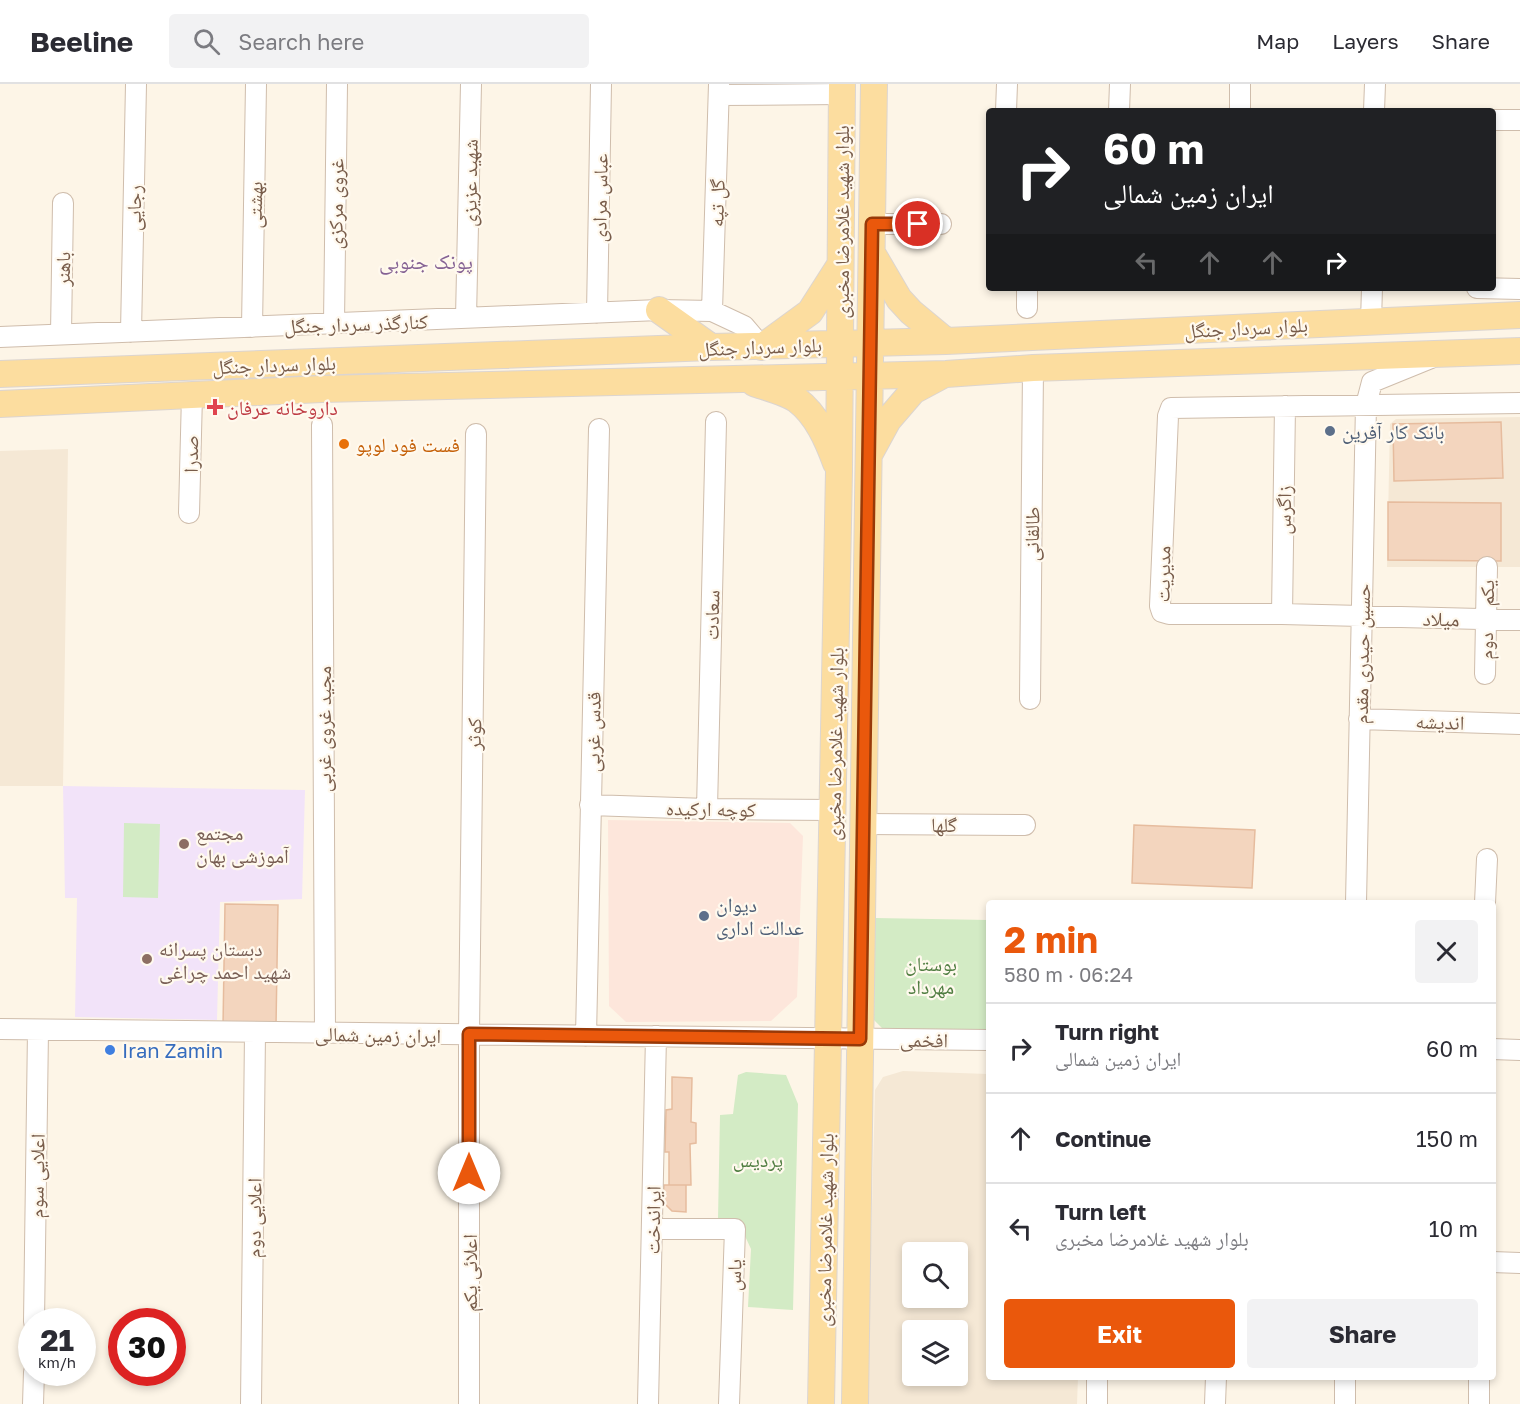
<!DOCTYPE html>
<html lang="en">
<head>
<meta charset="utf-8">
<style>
	body { margin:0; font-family:"Golos Text","Noto Naskh Arabic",sans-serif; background:#f2f2f3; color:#2b2b33; height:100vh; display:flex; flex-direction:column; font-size:22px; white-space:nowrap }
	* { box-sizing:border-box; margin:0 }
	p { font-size:20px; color:#7c7c81 }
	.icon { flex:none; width:33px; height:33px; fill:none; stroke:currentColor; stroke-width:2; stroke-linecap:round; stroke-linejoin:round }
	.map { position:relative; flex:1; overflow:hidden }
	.sheet { position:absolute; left:986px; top:816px; width:510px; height:480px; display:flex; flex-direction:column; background:#fff; border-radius:6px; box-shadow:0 3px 9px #0003 }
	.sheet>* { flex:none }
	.banner { position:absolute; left:986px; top:24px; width:510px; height:183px; border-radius:6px; box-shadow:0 3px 9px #0003; background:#202124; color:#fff; overflow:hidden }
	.controls { position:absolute; left:902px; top:1158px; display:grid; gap:12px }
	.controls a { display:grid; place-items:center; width:66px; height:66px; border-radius:6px; background:#fff; box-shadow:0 3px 9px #0003; font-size:30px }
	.speed { position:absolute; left:18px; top:1224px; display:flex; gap:12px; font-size:30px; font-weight:700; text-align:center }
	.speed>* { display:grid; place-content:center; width:78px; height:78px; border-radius:50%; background:#fff; box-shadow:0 3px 9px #0003; line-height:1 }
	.speed small { font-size:15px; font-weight:400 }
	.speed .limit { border:9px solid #d22; background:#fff; color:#111 }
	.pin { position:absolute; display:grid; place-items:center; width:51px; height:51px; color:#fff; margin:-26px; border:3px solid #fff; border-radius:50%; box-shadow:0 2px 6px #0007 }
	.me { position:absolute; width:66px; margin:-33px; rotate:0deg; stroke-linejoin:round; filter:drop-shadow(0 0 4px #0008) }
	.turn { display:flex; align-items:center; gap:21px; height:126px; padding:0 18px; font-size:27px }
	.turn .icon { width:78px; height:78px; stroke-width:2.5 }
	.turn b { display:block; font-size:42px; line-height:51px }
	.lanes { display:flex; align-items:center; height:57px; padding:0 18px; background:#0003; justify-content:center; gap:30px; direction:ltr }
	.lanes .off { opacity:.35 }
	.round { display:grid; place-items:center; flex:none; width:63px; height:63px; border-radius:6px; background:#f2f2f3 }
	.headline { display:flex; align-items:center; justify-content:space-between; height:102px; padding:0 18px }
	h1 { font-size:36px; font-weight:700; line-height:45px; color:#ea580c }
	.action { display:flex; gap:12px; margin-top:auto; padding:12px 18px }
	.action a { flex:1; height:69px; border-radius:6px; background:#ea580c; color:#fff; font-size:24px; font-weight:700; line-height:69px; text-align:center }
	.action a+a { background:#f2f2f3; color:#2b2b33 }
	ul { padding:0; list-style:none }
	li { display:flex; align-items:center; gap:18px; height:90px; padding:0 18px; border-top:2px solid #e1e1e2 }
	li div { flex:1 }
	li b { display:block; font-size:22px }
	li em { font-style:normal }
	header { display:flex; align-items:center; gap:36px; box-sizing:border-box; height:84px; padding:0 30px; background:#fff; border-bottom:2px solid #e1e1e2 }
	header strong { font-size:28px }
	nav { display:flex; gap:33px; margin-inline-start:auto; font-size:21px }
	.search { width:420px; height:54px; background:#f2f2f3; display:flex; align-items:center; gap:15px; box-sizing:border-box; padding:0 21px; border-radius:6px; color:#7c7c81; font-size:22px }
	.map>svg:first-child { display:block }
	.residential { fill:#f5e8d5; fill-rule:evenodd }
	.commercial { fill:#fde6db }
	.education { fill:#f2e3f9 }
	.green { fill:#d3ebc5 }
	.building { fill:#f3d5be; stroke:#e6bc9e; stroke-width:1.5 }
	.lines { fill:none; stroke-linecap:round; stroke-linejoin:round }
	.minor-casing { stroke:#cfbdac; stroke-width:22 }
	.major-casing { stroke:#dcd5d0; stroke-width:28 }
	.minor { stroke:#fff; stroke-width:20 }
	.major { stroke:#fcdd9f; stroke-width:26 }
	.route-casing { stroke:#983908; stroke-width:15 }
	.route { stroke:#ea580c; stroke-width:10 }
	.health-dot { fill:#e0444e; stroke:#fff9ee; stroke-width:2 }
	.service-dot { fill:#5c6f8a; stroke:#fff9ee; stroke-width:2 }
	.food-dot { fill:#e8710a; stroke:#fff9ee; stroke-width:2 }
	.education-dot { fill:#8d6e63; stroke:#fff9ee; stroke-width:2 }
	.shop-dot { fill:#3f7fe0; stroke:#fff9ee; stroke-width:2 }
	.labels { text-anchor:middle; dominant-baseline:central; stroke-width:4.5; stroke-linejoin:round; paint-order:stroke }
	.street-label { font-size:20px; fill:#785c4a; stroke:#fff9ee }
	.health-label { font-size:20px; fill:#be3a42; stroke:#fff9ee; text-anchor:start }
	.service-label { font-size:20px; fill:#4e5e75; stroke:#fff9ee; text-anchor:start }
	.food-label { font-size:20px; fill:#c56008; stroke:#fff9ee; text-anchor:start }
	.education-label { font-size:20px; fill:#785e54; stroke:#fff9ee; text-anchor:start }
	.park-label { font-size:20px; fill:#517e42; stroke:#fff9ee }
	.shop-label { font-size:20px; fill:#366cbe; stroke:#fff9ee; text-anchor:start }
	.neighbourhood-label { font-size:21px; fill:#856294; stroke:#fff9ee }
</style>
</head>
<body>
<header>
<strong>Beeline</strong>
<div class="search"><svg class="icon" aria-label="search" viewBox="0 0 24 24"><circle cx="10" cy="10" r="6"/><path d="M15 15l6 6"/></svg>Search here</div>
<nav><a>Map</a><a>Layers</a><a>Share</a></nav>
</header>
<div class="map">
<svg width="1520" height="1320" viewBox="0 0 1520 1320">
	<rect width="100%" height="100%" fill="#fdf5e7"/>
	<path class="residential" d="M1520 333V483H1387L1390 340 1396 335Z
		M68 365 63 702H0V367Z
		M903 987 988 990V1293H1078L1077 1320H867L875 1006 883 993ZM912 1168H957V1214H912ZM912 1246H957V1292H912Z"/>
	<path class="commercial" d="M608 736 790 739 803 752 797 913 771 937 626 938 609 922Z"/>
	<path class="education" d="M63 702 305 706 302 815 220 818 217 936 75 933 77 814H65Z"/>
	<path class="green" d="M124 739 160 740 158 814 123 813Z
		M875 834 988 836V948L884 946 874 936Z
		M746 988 786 991 798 1020 793 1226 748 1223 751 1165 738 1137 718 1135 720 1031 733 1030 738 991Z"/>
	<path class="building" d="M1501 338 1503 394 1394 397 1393 340Z
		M1388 418 1501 419V477L1388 476Z
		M1134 741 1255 746 1252 804 1132 799Z
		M225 820 278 821 276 942H223Z
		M672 993 692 994 691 1038 696 1039V1059L690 1060 691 1101H669V1068H665L666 1026 672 1025Z
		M664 1101H686V1128L672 1127 663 1118Z"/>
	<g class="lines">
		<defs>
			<path id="minor" d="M719 11 842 10
				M1006 27 1007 0
				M1119 27 1120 0
				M1240 27V0
				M1374 27 1375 0
				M1492 36H1520
				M872 140H941
				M1477 204 1520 205
				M1027 224V204
				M712 227 719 0
				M597 229 601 0
				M466 234 471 0
				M1371 237 1372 204
				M334 239 337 0
				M252 243 256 0
				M131 248 136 0
				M61 250 63 119
				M0 253 659 226 712 227 744 242 762 263
				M1520 319 1171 324 1168 332 1160 522 1162 528 1169 530H1282L1520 536
				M322 341 325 949
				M189 429 192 311
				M1282 530 1285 322
				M1485 590 1487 483
				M1030 615 1033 284
				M1359 635 1520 640
				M590 721 707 725 833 726
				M707 725 716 338
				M863 740 1025 741
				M1356 819 1366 321 1372 298 1431 274
				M1485 819 1487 775
				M0 945 988 956
				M586 952 599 345
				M1492 965 1520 966
				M652 1145H735L729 1320
				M1492 1178 1520 1179
				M34 1238 38 946
				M33 1320 34 1288
				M251 1320 255 948
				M469 1320V950L476 350
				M648 1320 656 952
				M1097 1320V1293
				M1215 1320 1216 1293
				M1345 1320V1293
				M1479 1320V1293"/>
			<path id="major" d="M872 169 899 215 911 228 946 257
				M659 226 711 263
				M762 263 810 228 840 181
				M0 290 711 263 946 257 1520 231
				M754 299C765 303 788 309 797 316 817 331 828 357 836 379
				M0 320 322 305 946 290 1033 284 1520 267
				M870 369 888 336 913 307 941 292
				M821 1320 839 387 842 0
				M855 1320 874 0"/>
		</defs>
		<use href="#minor" class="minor-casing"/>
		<use href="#major" class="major-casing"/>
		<use href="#minor" class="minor"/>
		<use href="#major" class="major"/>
	</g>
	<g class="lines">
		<defs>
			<path id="route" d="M469 1089V950L860 955 872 140H918"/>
		</defs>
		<use href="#route" class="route-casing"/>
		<use href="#route" class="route"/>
	</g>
	<path class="health-dot" d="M212 314h6v6h6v6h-6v6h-6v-6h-6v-6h6z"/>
	<g class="service-dot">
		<circle cx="1330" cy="347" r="6"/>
		<circle cx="704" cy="832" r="6"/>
	</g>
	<circle class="food-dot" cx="344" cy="360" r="6"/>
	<g class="education-dot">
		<circle cx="184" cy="760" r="6"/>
		<circle cx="147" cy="875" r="6"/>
	</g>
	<circle class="shop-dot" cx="110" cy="966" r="6"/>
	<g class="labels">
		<g class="street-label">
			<text transform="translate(469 99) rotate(-89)">شهید عزیزی</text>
			<text transform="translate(599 114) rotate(-89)">عباس مرادی</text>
			<text transform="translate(716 119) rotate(-88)">گل تپه</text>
			<text transform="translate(335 120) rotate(-89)">غروی مرکزی</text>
			<text transform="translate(254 121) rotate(-89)">بهشتی</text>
			<text transform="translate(133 124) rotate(-89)">رجایی</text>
			<text transform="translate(841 138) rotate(-90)">بلوار شهید غلامرضا مخبری</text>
			<text transform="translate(62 185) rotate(-89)">باهنر</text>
			<text transform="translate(356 239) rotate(-2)">کنارگذر سردار جنگل</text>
			<text transform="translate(1246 243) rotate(-3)">بلوار سردار جنگل</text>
			<text transform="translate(760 262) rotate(-2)">بلوار سردار جنگل</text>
			<text transform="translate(274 280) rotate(-2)">بلوار سردار جنگل</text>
			<text transform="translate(190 370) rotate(-89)">صدرا</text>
			<text transform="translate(1283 426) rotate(-89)">زاگرس</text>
			<text transform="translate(1031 450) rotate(-89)">طالقانی</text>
			<text transform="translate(1162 490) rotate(-89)">مدیریت</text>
			<text transform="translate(1486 509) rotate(-89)">یکم</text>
			<text transform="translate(711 531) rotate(-89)">سعادت</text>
			<text transform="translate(1441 534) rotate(1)">میلاد</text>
			<text transform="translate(1485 562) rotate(-89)">دوم</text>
			<text transform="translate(1361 570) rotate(-89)">حسین حیدری مقدم</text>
			<text transform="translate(1440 637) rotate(2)">اندیشه</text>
			<text transform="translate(323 645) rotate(-90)">مجید غروی غربی</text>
			<text transform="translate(592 648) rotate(-89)">قدس غربی</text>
			<text transform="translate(473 650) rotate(-89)">کوثر</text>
			<text transform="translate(834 660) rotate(-89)">بلوار شهید غلامرضا مخبری</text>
			<text transform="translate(711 724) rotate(1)">کوچه ارکیده</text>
			<text x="944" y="740">گلها</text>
			<text transform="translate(378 950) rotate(1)">ایران زمین شمالی</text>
			<text transform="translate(924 955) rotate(1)">افخمی</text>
			<text transform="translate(36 1092) rotate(-89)">اعلایی سوم</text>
			<text transform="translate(253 1134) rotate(-89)">اعلایی دوم</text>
			<text transform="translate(652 1136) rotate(-89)">ایراندخت</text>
			<text transform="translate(824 1146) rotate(-89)">بلوار شهید غلامرضا مخبری</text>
			<text transform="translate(469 1189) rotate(-90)">اعلائی یکم</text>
			<text transform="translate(733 1191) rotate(-88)">یاس</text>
		</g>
		<g class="health-label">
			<text x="227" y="323">داروخانه عرفان</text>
		</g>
		<g class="service-label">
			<text x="1342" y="347">بانک کار آفرین</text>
			<text x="716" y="820">دیوان<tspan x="716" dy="23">عدالت اداری</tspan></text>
		</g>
		<g class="food-label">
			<text x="356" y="360">فست فود لوپو</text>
		</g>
		<g class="education-label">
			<text x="196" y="748">مجتمع<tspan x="196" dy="23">آموزشی بهان</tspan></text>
			<text x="159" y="864">دبستان پسرانه<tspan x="159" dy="23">شهید احمد چراغی</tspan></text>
		</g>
		<g class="park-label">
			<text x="931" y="879">بوستان<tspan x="931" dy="23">مهرداد</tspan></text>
			<text x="758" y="1075">پردیس</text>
		</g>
		<g class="shop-label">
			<text x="122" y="966">Iran Zamin</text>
		</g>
		<g class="neighbourhood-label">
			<text x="426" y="177">پونک جنوبی</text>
		</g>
	</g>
</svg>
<div class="controls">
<a><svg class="icon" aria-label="search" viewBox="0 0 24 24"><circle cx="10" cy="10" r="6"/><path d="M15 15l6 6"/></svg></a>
<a><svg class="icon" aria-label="layers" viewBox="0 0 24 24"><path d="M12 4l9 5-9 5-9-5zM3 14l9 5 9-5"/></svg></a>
</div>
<div class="speed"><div>21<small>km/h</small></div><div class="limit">30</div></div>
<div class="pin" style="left:918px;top:140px;background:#d93025"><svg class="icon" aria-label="arrive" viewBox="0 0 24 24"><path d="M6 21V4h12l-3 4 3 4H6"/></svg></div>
<svg class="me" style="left:469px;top:1089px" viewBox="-20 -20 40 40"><circle r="19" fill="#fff"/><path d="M0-13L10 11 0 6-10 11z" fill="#ea580c"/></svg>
<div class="banner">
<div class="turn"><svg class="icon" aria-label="right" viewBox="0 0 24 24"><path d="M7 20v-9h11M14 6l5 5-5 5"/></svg><div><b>60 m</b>ایران زمین شمالی</div></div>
<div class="lanes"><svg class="icon off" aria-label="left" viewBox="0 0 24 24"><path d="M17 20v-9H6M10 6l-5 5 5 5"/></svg><svg class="icon off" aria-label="ahead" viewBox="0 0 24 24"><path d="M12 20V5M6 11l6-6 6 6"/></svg><svg class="icon off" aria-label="ahead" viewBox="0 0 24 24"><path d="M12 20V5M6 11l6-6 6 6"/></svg><svg class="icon" aria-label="right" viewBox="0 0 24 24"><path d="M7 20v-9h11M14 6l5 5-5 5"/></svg></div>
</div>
<section class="sheet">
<div class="headline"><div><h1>2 min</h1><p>580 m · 06:24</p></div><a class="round"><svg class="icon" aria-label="close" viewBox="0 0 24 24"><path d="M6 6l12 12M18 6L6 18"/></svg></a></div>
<ul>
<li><svg class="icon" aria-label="right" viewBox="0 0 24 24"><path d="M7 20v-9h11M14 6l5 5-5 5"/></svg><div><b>Turn right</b><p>ایران زمین شمالی</p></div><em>60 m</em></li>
<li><svg class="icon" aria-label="ahead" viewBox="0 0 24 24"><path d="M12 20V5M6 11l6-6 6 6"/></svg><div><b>Continue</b></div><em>150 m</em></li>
<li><svg class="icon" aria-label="left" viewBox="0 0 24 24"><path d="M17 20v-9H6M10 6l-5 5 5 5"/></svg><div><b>Turn left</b><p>بلوار شهید غلامرضا مخبری</p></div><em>10 m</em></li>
</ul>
<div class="action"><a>Exit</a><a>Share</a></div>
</section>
</div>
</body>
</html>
